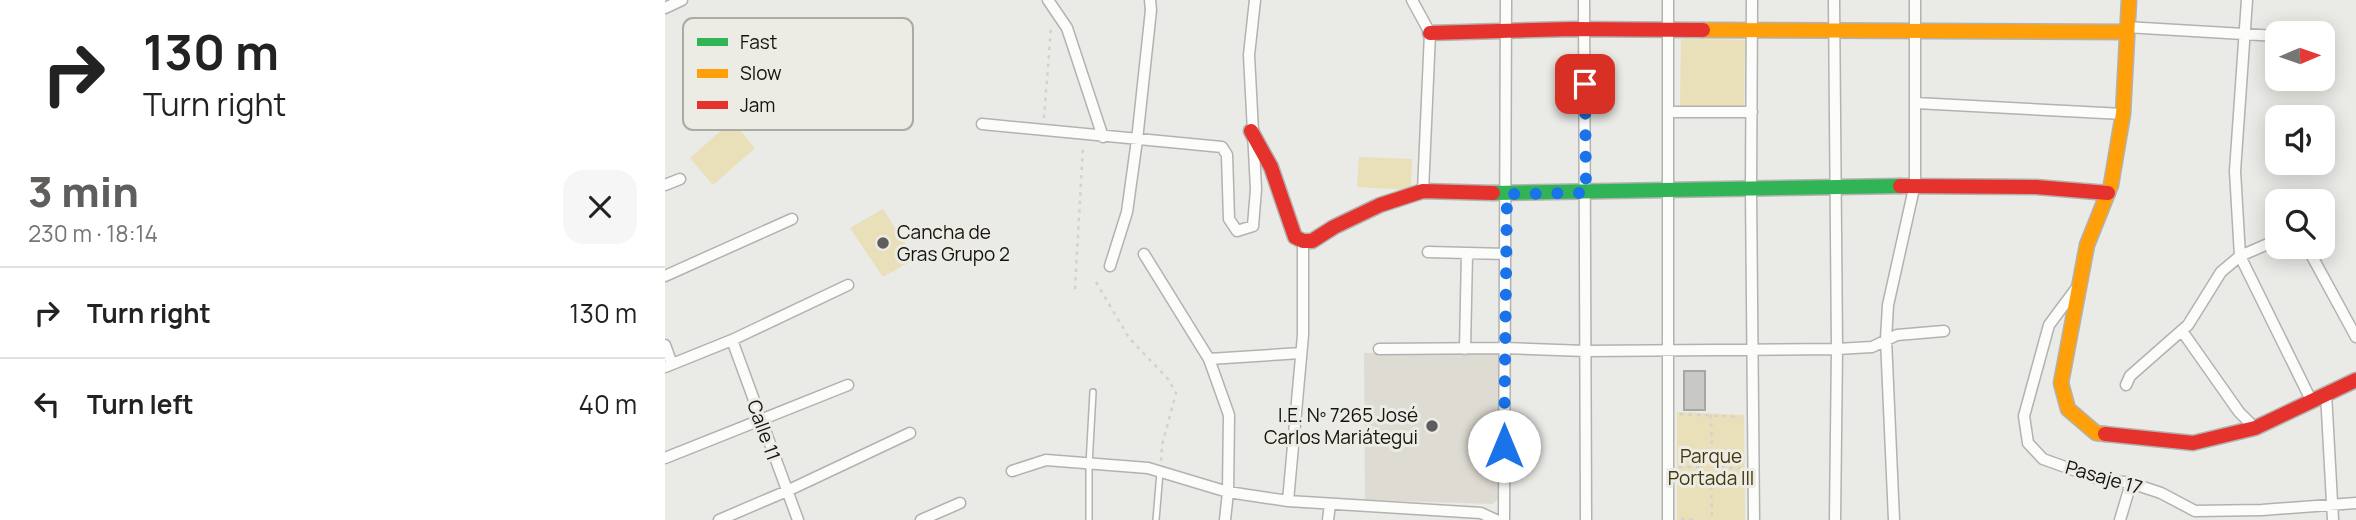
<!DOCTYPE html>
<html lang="en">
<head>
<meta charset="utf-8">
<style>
	body { margin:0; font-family:Manrope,sans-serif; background:#f6f6f6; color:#222; height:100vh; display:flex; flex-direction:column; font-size:26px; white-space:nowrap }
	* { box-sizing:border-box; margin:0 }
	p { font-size:23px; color:#767676 }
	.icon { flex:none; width:38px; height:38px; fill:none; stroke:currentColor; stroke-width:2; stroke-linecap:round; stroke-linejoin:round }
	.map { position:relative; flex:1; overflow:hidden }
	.details { display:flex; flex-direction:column; background:#fff; width:665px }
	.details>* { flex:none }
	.banner { background:#fff; color:#222; overflow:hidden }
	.needle { width:46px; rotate:88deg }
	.buttons { position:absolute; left:1600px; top:21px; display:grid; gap:14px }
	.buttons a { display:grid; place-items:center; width:70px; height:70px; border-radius:14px; background:#fff; box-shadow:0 4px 18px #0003; font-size:35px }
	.pin { position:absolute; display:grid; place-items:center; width:60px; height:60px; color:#fff; margin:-30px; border-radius:14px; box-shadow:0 4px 10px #0006 }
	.me { position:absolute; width:77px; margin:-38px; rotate:0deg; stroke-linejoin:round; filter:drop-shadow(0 0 5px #0008) }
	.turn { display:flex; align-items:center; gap:24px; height:147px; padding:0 28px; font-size:32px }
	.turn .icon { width:91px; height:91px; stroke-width:2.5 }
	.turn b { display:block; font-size:49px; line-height:60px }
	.round { display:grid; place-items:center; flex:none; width:74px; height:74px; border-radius:21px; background:#f6f6f6 }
	.head { display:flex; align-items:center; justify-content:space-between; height:119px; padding:0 28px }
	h1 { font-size:42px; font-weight:800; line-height:52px; color:#5f5e5c }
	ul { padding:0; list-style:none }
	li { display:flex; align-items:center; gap:21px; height:91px; padding:0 28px; border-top:2px solid #e0e0e0 }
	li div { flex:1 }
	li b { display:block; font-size:26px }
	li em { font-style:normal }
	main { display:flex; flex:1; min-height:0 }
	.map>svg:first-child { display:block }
	.built { fill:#dedcd2 }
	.green { fill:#e9dfb8 }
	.building { fill:#c8c8c6; stroke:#a6a6a3; stroke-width:2 }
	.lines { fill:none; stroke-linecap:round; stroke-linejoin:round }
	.lane-casing { stroke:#b2b2b0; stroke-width:8 }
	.street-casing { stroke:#b2b2b0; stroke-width:13 }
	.fast-casing { stroke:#b2b2b0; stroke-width:17 }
	.slow-casing { stroke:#b2b2b0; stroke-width:17 }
	.jam-casing { stroke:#b2b2b0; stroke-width:17 }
	.path { stroke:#d2d2d2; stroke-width:2.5; stroke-dasharray:3.5 5; stroke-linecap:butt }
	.lane { stroke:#fcfcfb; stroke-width:5 }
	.street { stroke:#fcfcfb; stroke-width:10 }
	.fast { stroke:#30b455; stroke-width:14 }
	.slow { stroke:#ff9f0a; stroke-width:14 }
	.jam { stroke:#e5322d; stroke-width:14 }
	.route { stroke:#1a73e8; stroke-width:12; stroke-dasharray:0 21.6 }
	.poi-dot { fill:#5f5e5c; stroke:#ecebe4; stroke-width:2.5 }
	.labels { text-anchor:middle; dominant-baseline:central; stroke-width:6; stroke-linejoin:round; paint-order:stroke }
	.poi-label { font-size:19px; fill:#141311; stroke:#ecebe4; text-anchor:start }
	.street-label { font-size:19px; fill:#141311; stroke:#ecebe4 }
	.park-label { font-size:19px; fill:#42380e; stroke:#ecebe4 }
	.key { fill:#ecebe4; stroke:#abaaa5; stroke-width:2 }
	.key-label { font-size:19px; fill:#141311 }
</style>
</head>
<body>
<main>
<section class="details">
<div class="banner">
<div class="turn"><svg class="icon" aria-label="right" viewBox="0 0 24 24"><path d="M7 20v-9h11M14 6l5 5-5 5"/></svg><div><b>130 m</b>Turn right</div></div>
</div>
<div class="head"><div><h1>3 min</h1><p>230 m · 18:14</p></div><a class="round"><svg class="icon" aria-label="close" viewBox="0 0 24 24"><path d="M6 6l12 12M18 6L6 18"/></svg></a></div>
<ul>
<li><svg class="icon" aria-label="right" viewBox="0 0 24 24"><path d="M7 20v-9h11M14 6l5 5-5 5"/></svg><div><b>Turn right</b></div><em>130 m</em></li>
<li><svg class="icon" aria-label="left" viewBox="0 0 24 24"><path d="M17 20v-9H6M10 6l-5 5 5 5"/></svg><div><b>Turn left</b></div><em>40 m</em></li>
</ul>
</section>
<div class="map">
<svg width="1691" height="520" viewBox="0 0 1691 520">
	<rect width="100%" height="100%" fill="#eaeae6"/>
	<path class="built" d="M835 351 834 498 828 504 700 500 699 353Z"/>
	<path class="green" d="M1016 39 1080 40 1079 107H1015Z
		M67 121 90 148 48 185 25 158Z
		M694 157 747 159 746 190 692 187Z
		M218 209 250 259 218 277 185 228Z
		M1012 412 1079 415 1080 520H1012Z"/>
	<path class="building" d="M1019 371H1040V410H1019Z"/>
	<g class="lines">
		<defs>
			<path id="lane" d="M424 520V465L428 392
				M491 520 495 472"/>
			<path id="street" d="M383 0 402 28 438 137
				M747 0 765 33 758 191
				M919 0 921 520
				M1087 0 1086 190 1089 520
				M1169 0 1172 349 1170 520
				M1582 0 1570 171 1575 256 1646 400
				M0 8 17 0
				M1461 27 1612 36
				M1251 103 1458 114
				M1003 112H1087
				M317 124 557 147 562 155 564 219 572 231 588 226 591 189 584 55 590 0
				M0 185 15 179
				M1642 247 1691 337
				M763 252 841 254
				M479 254 544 359 564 415 563 492 560 520
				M445 266 462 212 472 140 486 10 485 0
				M0 276 127 219
				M1413 286 1384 325 1359 416 1363 443 1378 459 1431 478 1466 483 1496 493 1530 511 1597 510 1691 503
				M1517 331 1574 412 1590 428
				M67 340 133 520
				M0 345 7 364
				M714 349 839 348 920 351 1172 349 1207 347 1232 335 1279 331
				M800 349 802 253
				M544 359 636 353
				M0 367 67 340 183 285
				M1461 385 1465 376 1523 325 1556 272 1575 256 1612 240
				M1661 393 1668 520
				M0 458 183 385
				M347 471 381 460 483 468 563 492 623 501 816 513 831 520
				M623 501 638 335V241
				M54 520 122 491 245 433
				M256 520 295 503
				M663 520 665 504
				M839 520 841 0
				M1003 520V0
				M1229 520 1221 339 1223 305 1250 184V0
				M1455 520 1466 483"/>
			<path id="fast" d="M828 193 1235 186"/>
			<path id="slow" d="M1038 30 1461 32
				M1440 434 1431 433 1403 409 1396 383 1422 245 1446 185 1458 114 1464 0"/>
			<path id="jam" d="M765 33 908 29 1038 30
				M586 131 606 167 630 237 638 241H647L669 227 715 205 758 191 828 193
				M1235 186 1371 187 1443 193
				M1440 434 1528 443 1590 428 1691 380"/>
		</defs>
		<use href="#lane" class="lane-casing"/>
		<use href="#street" class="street-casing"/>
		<use href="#fast" class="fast-casing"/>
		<use href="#slow" class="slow-casing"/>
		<use href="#jam" class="jam-casing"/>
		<path class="path" d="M379 118 386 27
			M431 282 464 338 503 379 511 393 497 445 496 462
			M410 289 418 146
			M1015 414 1075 417
			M1046 415 1047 457
			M1014 467H1035
			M1056 467 1077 469
			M1046 478 1047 520
			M1016 519 1031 520"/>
		<use href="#lane" class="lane"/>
		<use href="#street" class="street"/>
		<use href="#fast" class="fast"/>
		<use href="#slow" class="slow"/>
		<use href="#jam" class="jam"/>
	</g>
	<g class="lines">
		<path class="route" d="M839 446 842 194 921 193 920 84"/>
	</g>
	<g class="poi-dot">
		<circle cx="218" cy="243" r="7"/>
		<circle cx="767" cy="426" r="7"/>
	</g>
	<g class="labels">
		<g class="poi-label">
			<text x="232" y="232">Cancha de<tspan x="232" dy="22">Gras Grupo 2</tspan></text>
			<text x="753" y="415" text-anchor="end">I.E. Nº 7265 José<tspan x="753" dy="22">Carlos Mariátegui</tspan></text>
		</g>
		<g class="street-label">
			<text transform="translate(99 430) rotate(70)">Calle 11</text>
			<text transform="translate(1439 477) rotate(16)">Pasaje 17</text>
		</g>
		<g class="park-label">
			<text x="1046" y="456">Parque<tspan x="1046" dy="22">Portada III</tspan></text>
		</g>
	</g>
	<rect x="18" y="18" width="230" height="112" rx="10" class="key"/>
	<rect x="32" y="38" width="31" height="8" fill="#30b455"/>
	<rect x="32" y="69" width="31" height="9" fill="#ff9f0a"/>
	<rect x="32" y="101" width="31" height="8" fill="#e5322d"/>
	<g class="key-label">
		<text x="75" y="49">Fast</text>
		<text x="75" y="80">Slow</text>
		<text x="75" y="112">Jam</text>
	</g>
</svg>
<div class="buttons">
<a><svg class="needle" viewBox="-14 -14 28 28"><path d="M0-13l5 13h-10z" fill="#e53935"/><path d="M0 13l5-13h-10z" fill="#767676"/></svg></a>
<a><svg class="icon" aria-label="sound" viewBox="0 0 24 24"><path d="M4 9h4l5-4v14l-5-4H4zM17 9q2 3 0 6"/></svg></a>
<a><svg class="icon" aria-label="search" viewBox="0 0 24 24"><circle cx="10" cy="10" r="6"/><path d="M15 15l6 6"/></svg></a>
</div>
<div class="pin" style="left:920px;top:84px;background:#d93025"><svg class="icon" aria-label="arrive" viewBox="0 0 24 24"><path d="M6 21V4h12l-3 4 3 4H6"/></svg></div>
<svg class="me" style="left:839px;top:446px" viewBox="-20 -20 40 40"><circle r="19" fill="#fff"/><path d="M0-13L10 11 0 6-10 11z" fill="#1a73e8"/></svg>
</div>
</main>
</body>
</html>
